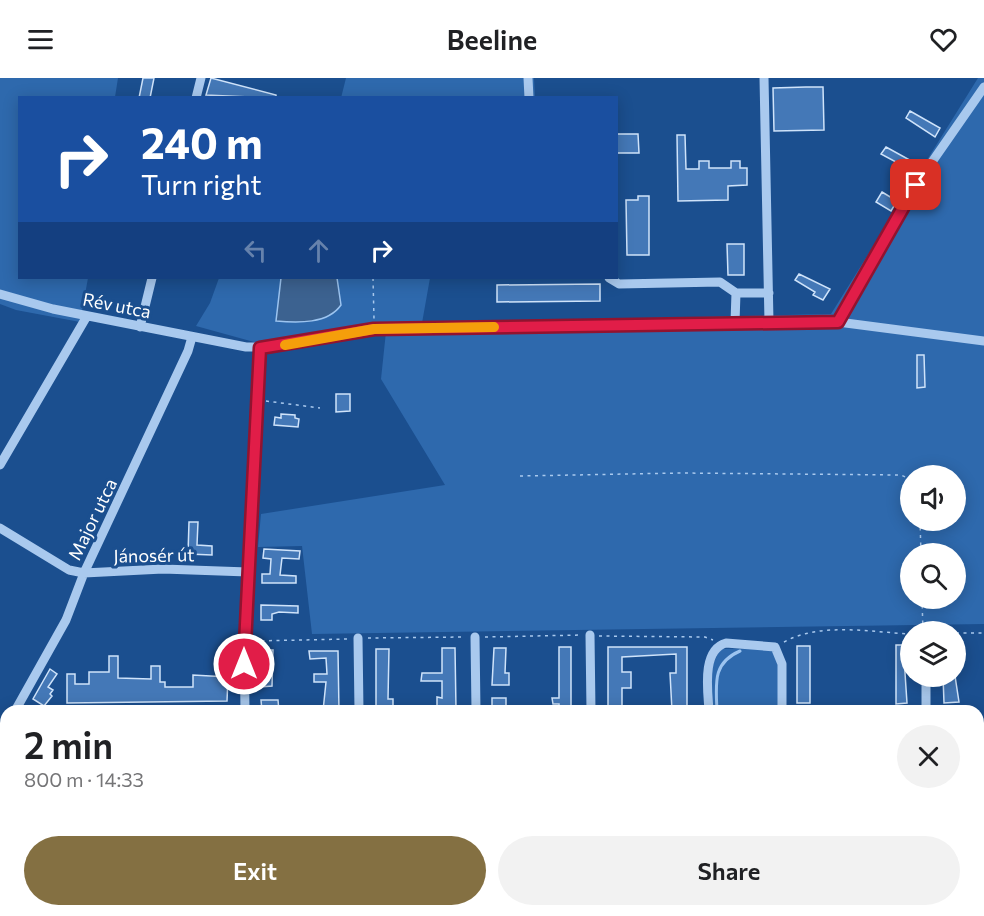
<!DOCTYPE html>
<html lang="en">
<head>
<meta charset="utf-8">
<style>
	body { margin:0; font-family:Commissioner,sans-serif; background:#f2f2f2; color:#202124; height:100vh; display:flex; flex-direction:column; font-size:22px; white-space:nowrap }
	* { box-sizing:border-box; margin:0 }
	p { font-size:20px; color:#757577 }
	.icon { flex:none; width:33px; height:33px; fill:none; stroke:currentColor; stroke-width:2; stroke-linecap:round; stroke-linejoin:round }
	.map { position:relative; flex:1; overflow:hidden }
	.sheet { position:absolute; left:0px; top:627px; width:984px; height:212px; display:flex; flex-direction:column; background:#fff; border-radius:18px 18px 0 0; box-shadow:0 3px 15px #0003 }
	.sheet>* { flex:none }
	.top-card { position:absolute; left:18px; top:18px; width:600px; height:183px; border-radius:0px; box-shadow:0 3px 15px #0003; background:#1a4fa0; color:#fff; overflow:hidden }
	.controls { position:absolute; left:900px; top:387px; display:grid; gap:12px }
	.controls a { display:grid; place-items:center; width:66px; height:66px; border-radius:50%; background:#fff; box-shadow:0 3px 15px #0003; font-size:30px }
	.pin { position:absolute; display:grid; place-items:center; width:51px; height:51px; color:#fff; margin:-26px; border-radius:12px; box-shadow:0 3px 9px #0006 }
	.me { position:absolute; width:66px; margin:-33px; rotate:0deg; stroke-linejoin:round; filter:drop-shadow(0 0 4px #0008) }
	.turn { display:flex; align-items:center; gap:21px; height:126px; padding:0 24px; font-size:27px }
	.turn .icon { width:78px; height:78px; stroke-width:2.5 }
	.turn b { display:block; font-size:42px; line-height:51px }
	.lanes { display:flex; align-items:center; height:57px; padding:0 24px; background:#0003; justify-content:center; gap:30px; direction:ltr }
	.lanes .off { opacity:.35 }
	.round { display:grid; place-items:center; flex:none; width:63px; height:63px; border-radius:32px; background:#f2f2f2 }
	.overview { display:flex; align-items:center; justify-content:space-between; height:102px; padding:0 24px }
	h1 { font-size:36px; font-weight:600; line-height:45px }
	.cta { display:flex; gap:12px; margin-top:auto; padding:12px 24px }
	.cta a { flex:1; height:69px; border-radius:36px; background:#847042; color:#fff; font-size:24px; font-weight:600; line-height:69px; text-align:center }
	.cta a+a { background:#f2f2f2; color:#202124 }
	header { display:flex; justify-content:space-between; align-items:center; height:78px; padding:0 24px; background:#fff; font-size:27px; font-weight:600 }
	.map>svg:first-child { display:block }
	.green { fill:#2e69ad; fill-rule:evenodd }
	.water { fill:#3c6290; stroke:#9cc4f0; stroke-width:1.5 }
	.lines { fill:none; stroke-linecap:round; stroke-linejoin:round }
	.stream { stroke:#9cc4f0; stroke-width:3 }
	.building { fill:#4478b7; stroke:#cfe3fa; stroke-width:1.5 }
	.path { stroke:#a9c9ee; stroke-width:1.5; stroke-dasharray:3 4.5; stroke-linecap:butt }
	.minor { stroke:#a9c9ee; stroke-width:9 }
	.route-casing { stroke:#92132f; stroke-width:15 }
	.route { stroke:#e11d48; stroke-width:10 }
	.slow { stroke:#f59e0b; stroke-width:10 }
	.labels { text-anchor:middle; dominant-baseline:central; stroke-width:6; stroke-linejoin:round; paint-order:stroke }
	.street-label { font-size:18px; fill:#fff; stroke:#1b4f8f }
</style>
</head>
<body>
<header><svg class="icon" aria-label="menu" viewBox="0 0 24 24"><path d="M4 6h16M4 12h16M4 18h16"/></svg>Beeline<svg class="icon" aria-label="heart" viewBox="0 0 24 24"><path d="M12 20l-8-8c-3-5 5-10 8-4 3-6 11-1 8 4z"/></svg></header>
<div class="map">
<svg width="984" height="838" viewBox="0 0 984 838">
	<rect width="100%" height="100%" fill="#1b4f8f"/>
	<path class="green" d="M0 0H118L115 19 20 20V200H88L80 244 16 232 0 226Z
		M346 0H534L535 19 341 20Z
		M978 0H984V546L312 556 302 468 258 469 261 436 445 407 381 301 387 244 254 264 196 248 210 225 219 200H281L341 226 337 200H430L422 245 831 236ZM910 398H956V442H910ZM910 476H956V520H910Z
		M767 570 773 572 779 590 780 633H710L709 595 720 571Z"/>
	<path class="water" d="M281 200H337L341 227C328 246 298 245 276 243Z"/>
	<g class="lines">
		<path class="stream" d="M717 633C716 606 712 585 740 573
			M719 832V838"/>
	</g>
	<path class="building" d="M143 0H154L150 20H139Z
		M211 0 276 17V20L206 17Z
		M806 9H823L824 52 774 53 773 10Z
		M910 33 940 50 935 59 906 40Z
		M616 56H638L639 75H616Z
		M677 57H685L686 91H699V83H709V90H731V83H740V90H747V107L728 108V122L678 123Z
		M886 69 917 86 910 98 893 88 896 84 881 76Z
		M882 114 897 123 891 133 876 124Z
		M638 118H649V177H627L626 122H638Z
		M727 166H744V197H728Z
		M799 196 830 211 823 222 813 217 815 214 795 202Z
		M600 206V223L497 224V207Z
		M917 277H924L925 309 917 310Z
		M336 316H350V333L336 334Z
		M281 336 295 337V340L299 341 298 349 274 347 275 339 281 340Z
		M189 444H198L197 467 212 468V477L188 476Z
		M264 471 300 473 299 481 282 480 280 497 296 498V505H262V496H270L271 481 263 480Z
		M261 527 298 528V535L279 534 272 536V542H261Z
		M896 567H907V580H904L907 625 896 626Z
		M797 568H810V625H797Z
		M559 569H571V633H559V626H553L552 620H559Z
		M608 569H687V633H672L670 595H676V576L622 579V594H631V610H622V633H608Z
		M442 570H455L456 631H437V619L442 620V603H421L422 595H442Z
		M494 570H506L505 595H509V607H492Z
		M376 571H389L388 621H393V633H376Z
		M259 572H273L272 608 260 609Z
		M309 573H338L339 633H323L326 604H314V596H327L326 580 310 581Z
		M109 578H118V600L151 601V588H160V604H165V609H193V597L228 599 227 623 67 625V596H75V606H89V594H109Z
		M50 591 57 596 48 609 53 612 50 616 52 618 44 628 33 621Z
		M943 598H955L959 624 944 625Z
		M492 620H506V633H492Z
		M261 622H278L279 633H262Z"/>
	<g class="lines">
		<path class="path" d="M373 200 374 241
			M266 323 320 330
			M520 398 680 395 901 397 910 401
			M920 442 921 476
			M922 520 923 554
			M956 555H984
			M599 558 705 559 713 562
			M485 559 582 557
			M368 560 465 559
			M254 563 348 561
			M784 564C820 544 871 554 910 556
			M751 832 752 838"/>
		<path class="minor" d="M528 0 529 20
			M764 0 769 244
			M196 20 201 0
			M609 200 619 206 720 204 736 215H769
			M0 216 53 231 246 269H270L374 251 769 244H838L984 263
			M735 244 736 215
			M838 244 916 107 984 9
			M140 249 152 200
			M0 387 87 238
			M0 450 69 492 84 495 163 491 248 494
			M590 557 591 633
			M475 559 476 633
			M358 560 359 633
			M926 598V633
			M15 633 66 542 84 495 188 273 192 259
			M245 633 244 563 260 270
			M709 633C708 614 701 572 726 565L775 569 782 586V633
			M0 660 6 649
			M978 803H984
			M0 807 6 812
			M30 832 36 838
			M132 832V838
			M246 832V838
			M359 832V838
			M477 832V838
			M592 832V838
			M711 832V838
			M784 832V838
			M929 832V838"/>
	</g>
	<g class="lines">
		<defs>
			<path id="route" d="M244 586 260 270 374 251 838 244 916 107"/>
		</defs>
		<use href="#route" class="route-casing"/>
		<use href="#route" class="route"/>
		<path class="slow" d="M285 267 374 251 494 249"/>
	</g>
	<g class="labels">
		<g class="street-label">
			<text transform="translate(117 227) rotate(11)">Rév utca</text>
			<text transform="translate(92 441) rotate(-64)">Major utca</text>
			<text transform="translate(154 477) rotate(-1)">Jánosér út</text>
		</g>
	</g>
</svg>
<div class="controls">
<a><svg class="icon" aria-label="sound" viewBox="0 0 24 24"><path d="M4 9h4l5-4v14l-5-4H4zM17 9q2 3 0 6"/></svg></a>
<a><svg class="icon" aria-label="search" viewBox="0 0 24 24"><circle cx="10" cy="10" r="6"/><path d="M15 15l6 6"/></svg></a>
<a><svg class="icon" aria-label="layers" viewBox="0 0 24 24"><path d="M12 4l9 5-9 5-9-5zM3 14l9 5 9-5"/></svg></a>
</div>
<div class="pin" style="left:916px;top:107px;background:#d93025"><svg class="icon" aria-label="arrive" viewBox="0 0 24 24"><path d="M6 21V4h12l-3 4 3 4H6"/></svg></div>
<svg class="me" style="left:244px;top:586px" viewBox="-20 -20 40 40"><circle r="17" fill="#e11d48" stroke="#fff" stroke-width="3"/><path d="M0-11L8 9 0 5-8 9z" fill="#fff"/></svg>
<div class="top-card">
<div class="turn"><svg class="icon" aria-label="right" viewBox="0 0 24 24"><path d="M7 20v-9h11M14 6l5 5-5 5"/></svg><div><b>240 m</b>Turn right</div></div>
<div class="lanes"><svg class="icon off" aria-label="left" viewBox="0 0 24 24"><path d="M17 20v-9H6M10 6l-5 5 5 5"/></svg><svg class="icon off" aria-label="ahead" viewBox="0 0 24 24"><path d="M12 20V5M6 11l6-6 6 6"/></svg><svg class="icon" aria-label="right" viewBox="0 0 24 24"><path d="M7 20v-9h11M14 6l5 5-5 5"/></svg></div>
</div>
<section class="sheet">
<div class="overview"><div><h1>2 min</h1><p>800 m · 14:33</p></div><a class="round"><svg class="icon" aria-label="close" viewBox="0 0 24 24"><path d="M6 6l12 12M18 6L6 18"/></svg></a></div>
<div class="cta"><a>Exit</a><a>Share</a></div>
</section>
</div>
</body>
</html>
